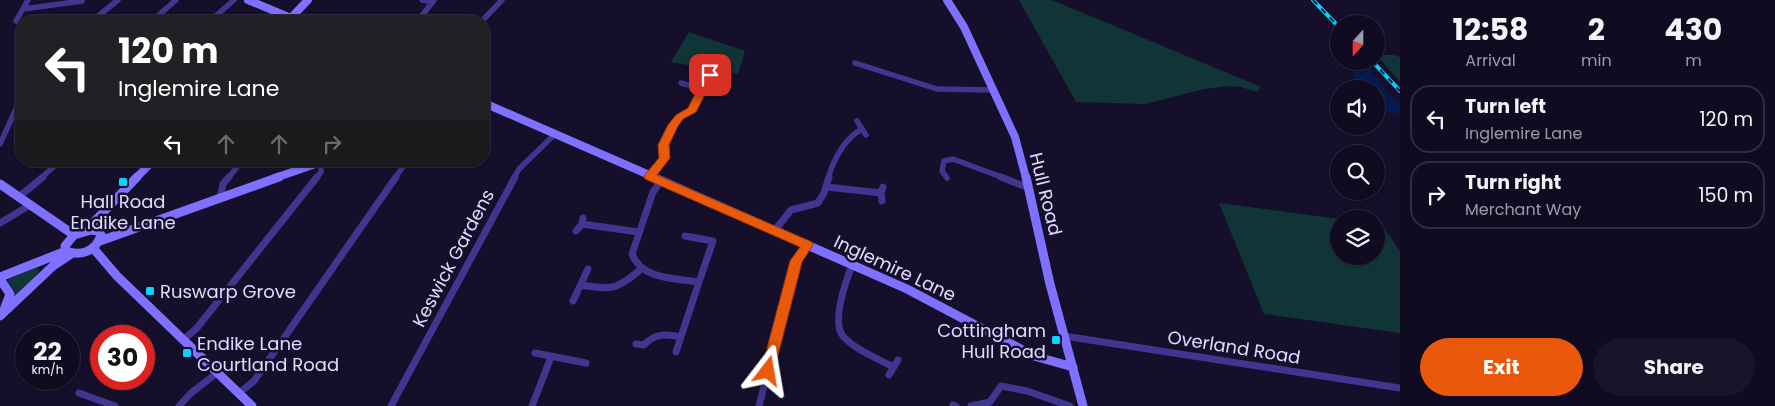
<!DOCTYPE html>
<html lang="en">
<head>
<meta charset="utf-8">
<style>
	body { margin:0; font-family:Poppins,sans-serif; background:#19142a; color:#f1f3f6; height:100vh; display:flex; flex-direction:column; font-size:19px; white-space:nowrap }
	* { box-sizing:border-box; margin:0 }
	p { font-size:16px; color:#9c9ba5 }
	.icon { flex:none; width:28px; height:28px; fill:none; stroke:currentColor; stroke-width:2; stroke-linecap:round; stroke-linejoin:round }
	.map { position:relative; flex:1; overflow:hidden }
	.panel { display:flex; flex-direction:column; background:#100b21; width:375px }
	.panel>* { flex:none }
	.top-card { position:absolute; left:15px; top:15px; width:475px; height:152px; border-radius:20px; box-shadow:0 1px 4px #0004,0 0 0 1px #302b3f; background:#202124; color:#fff; overflow:hidden }
	.needle { width:32px; rotate:201deg }
	.controls { position:absolute; left:1330px; top:15px; display:grid; gap:10px }
	.controls a { display:grid; place-items:center; width:55px; height:55px; border-radius:50%; background:#100b21; box-shadow:0 1px 4px #0004,0 0 0 1px #302b3f; font-size:25px }
	.speed { position:absolute; left:15px; top:325px; display:flex; gap:10px; font-size:25px; font-weight:700; text-align:center }
	.speed>* { display:grid; place-content:center; width:65px; height:65px; border-radius:50%; background:#100b21; box-shadow:0 1px 4px #0004,0 0 0 1px #302b3f; line-height:1 }
	.speed small { font-size:12px; font-weight:400 }
	.speed .limit { border:8px solid #d22; background:#fff; color:#111 }
	.pin { position:absolute; display:grid; place-items:center; width:42px; height:42px; color:#fff; margin:-21px; border-radius:10px; box-shadow:0 2px 8px #0006 }
	.me { position:absolute; width:55px; margin:-28px; rotate:14deg; stroke-linejoin:round; filter:drop-shadow(0 0 4px #0008) }
	.turn { display:flex; align-items:center; gap:18px; height:105px; padding:0 20px; font-size:22px }
	.turn .icon { width:65px; height:65px; stroke-width:2.5 }
	.turn b { display:block; font-size:35px; line-height:42px }
	.lanes { display:flex; align-items:center; height:48px; padding:0 20px; background:#0003; justify-content:center; gap:25px; direction:ltr }
	.lanes .off { opacity:.35 }
	.eta { display:flex; justify-content:space-evenly; align-items:center; height:85px; text-align:center }
	.eta b { font-size:30px; font-weight:700; line-height:35px }
	.cta { display:flex; gap:10px; margin-top:auto; padding:10px 20px }
	.cta a { flex:1; height:58px; border-radius:30px; background:#ea580c; color:#fff; font-size:20px; font-weight:700; line-height:58px; text-align:center }
	.cta a+a { background:#19142a; color:#f1f3f6 }
	ul { padding:0; list-style:none }
	li { display:flex; align-items:center; gap:15px; height:68px; margin:0 10px 8px; padding:0 10px; border:2px solid #302b3f; border-radius:20px }
	li div { flex:1 }
	li b { display:block; font-size:19px }
	li em { font-style:normal }
	main { display:flex; flex:1; min-height:0 }
	.map>svg:first-child { display:block }
	.green { fill:#113536 }
	.water { fill:#061b4d }
	.lines { fill:none; stroke-linecap:round; stroke-linejoin:round }
	.street-far1 { stroke:#40368f; stroke-width:5.5 }
	.street { stroke:#40368f; stroke-width:7 }
	.secondary-far1 { stroke:#7f70ff; stroke-width:8 }
	.secondary { stroke:#7f70ff; stroke-width:9 }
	.rail-casing { stroke:#05d3ff; stroke-width:4 }
	.rail { stroke:#160f2c; stroke-width:2; stroke-dasharray:6; stroke-linecap:butt }
	.route { fill:#ea580c; stroke:#983908 }
	.poi-dot { fill:#05d3ff; stroke:#160f2c; stroke-width:2 }
	.labels { text-anchor:middle; dominant-baseline:central; stroke-width:5; stroke-linejoin:round; paint-order:stroke }
	.street-label { font-size:18px; fill:#e1d9ff; stroke:#160f2c }
	.poi-label { font-size:18px; fill:#e1d9ff; stroke:#160f2c; text-anchor:start }
</style>
</head>
<body>
<main>
<div class="map">
<svg width="1400" height="406" viewBox="0 0 1400 406">
	<rect width="100%" height="100%" fill="#160f2c"/>
	<path class="green" d="M1019 0H1052L1261 87 1257 92 1241 87 1228 86 1204 89 1145 104 1076 102Z
		M689 32 745 51 738 74 671 62Z
		M1376 55H1393L1400 57V82Z
		M1219 203 1339 219V256H1376V224L1382 225 1400 251V333L1264 314Z
		M36 268 40 269 34 279 12 302 15 292 8 282 9 279Z"/>
	<path class="water" d="M1352 61 1369 62 1373 74 1381 83 1387 93 1400 103V114L1376 109V89H1361L1353 72Z"/>
	<g class="lines">
		<path class="street-far1" d="M422 0 433 2
			M23 9 82 1
			M16 21 28 0
			M92 21 118 0
			M152 21 176 0
			M210 21 234 0
			M418 21 434 0
			M482 21 502 0
			M855 63 937 89 994 90
			M681 83 703 89
			M857 121 866 135
			M0 144 21 98
			M649 176 664 158 663 145 674 125 679 117 692 110 710 75
			M41 178 60 161
			M228 178 242 161
			M316 178 321 172V162
			M395 178 407 161
			M514 178 519 169 555 134
			M828 178C834 159 844 139 862 129
			M947 178 942 171 944 161 953 159 1004 178"/>
		<path class="street" d="M1001 177 1029 188
			M661 181 653 192 632 254C642 280 675 278 699 282L676 352
			M827 187 881 193
			M20 196 43 177
			M220 197 223 184 229 177
			M882 201 881 193 883 187
			M0 223 30 205
			M582 224 638 232
			M775 230 791 210 818 203 824 193 829 177
			M576 231 582 224 583 218
			M685 236 713 241 699 282
			M852 265C846 281 831 322 843 336 855 350 877 358 893 367
			M581 285C612 290 617 290 641 269
			M573 301 588 269
			M1064 336 1400 388
			M184 339 196 329 317 177
			M636 344 644 345C655 333 666 334 681 337
			M535 353 586 363
			M889 375 898 360
			M79 393 115 406
			M239 393 254 381 396 177
			M953 405 956 406
			M179 406 191 393 217 373
			M391 406 515 177
			M532 406 551 357
			M759 406 796 261 807 245
			M971 406 990 402 1001 386 1027 391 1070 406"/>
		<path class="secondary-far1" d="M248 0 298 21
			M947 0 964 27 1015 137 1026 178
			M288 21 308 0
			M484 103 656 178
			M136 178 153 161
			M275 178 324 161"/>
		<path class="secondary" d="M653 177 907 289 1034 356 1073 367
			M1026 177 1050 284 1083 406
			M0 184 74 235
			M91 230 98 231 101 235C96 251 81 257 66 251L65 246 74 235Z
			M91 230V225L137 177
			M100 241 279 177
			M93 248 117 276 252 406
			M0 277 66 251
			M0 279 10 294 4 310
			M0 316 53 266 71 254"/>
		<defs>
			<path id="rail" d="M1313 0 1339 27
				M1372 61 1400 91"/>
		</defs>
		<use href="#rail" class="rail-casing"/>
		<use href="#rail" class="rail"/>
	</g>
	<path class="route" d="M710 72 715 75 696 112 683 119 678 126 669 145 670 158 657 175 812 242 813 245 802 262 774 371 772 376 768 377 763 376 761 371 790 261 800 247 645 179 644 176 659 158 658 145 668 125 676 115 688 108 705 75Z"/>
	<g class="poi-dot">
		<rect x="118" y="177" width="10" height="10" rx="2.5"/>
		<rect x="145" y="286" width="10" height="10" rx="2.5"/>
		<rect x="1051" y="335" width="10" height="10" rx="2.5"/>
		<rect x="182" y="348" width="10" height="10" rx="2.5"/>
	</g>
	<g class="labels">
		<g class="street-label">
			<text transform="translate(1046 194) rotate(76)">Hull Road</text>
			<text transform="translate(453 258) rotate(-62)">Keswick Gardens</text>
			<text transform="translate(895 268) rotate(25)">Inglemire Lane</text>
			<text transform="translate(1234 347) rotate(9)">Overland Road</text>
		</g>
		<g class="poi-label">
			<text x="123" y="201" text-anchor="middle">Hall Road<tspan x="123" dy="21">Endike Lane</tspan></text>
			<text x="160" y="291">Ruswarp Grove</text>
			<text x="1046" y="330" text-anchor="end">Cottingham<tspan x="1046" dy="21">Hull Road</tspan></text>
			<text x="197" y="343">Endike Lane<tspan x="197" dy="21">Courtland Road</tspan></text>
		</g>
	</g>
</svg>
<div class="controls">
<a><svg class="needle" viewBox="-14 -14 28 28"><path d="M0-13l5 13h-10z" fill="#e53935"/><path d="M0 13l5-13h-10z" fill="#9c9ba5"/></svg></a>
<a><svg class="icon" aria-label="sound" viewBox="0 0 24 24"><path d="M4 9h4l5-4v14l-5-4H4zM17 9q2 3 0 6"/></svg></a>
<a><svg class="icon" aria-label="search" viewBox="0 0 24 24"><circle cx="10" cy="10" r="6"/><path d="M15 15l6 6"/></svg></a>
<a><svg class="icon" aria-label="layers" viewBox="0 0 24 24"><path d="M12 4l9 5-9 5-9-5zM3 14l9 5 9-5"/></svg></a>
</div>
<div class="speed"><div>22<small>km/h</small></div><div class="limit">30</div></div>
<div class="pin" style="left:710px;top:75px;background:#d93025"><svg class="icon" aria-label="arrive" viewBox="0 0 24 24"><path d="M6 21V4h12l-3 4 3 4H6"/></svg></div>
<svg class="me" style="left:768px;top:371px" viewBox="-20 -20 40 40"><path d="M0-17L14 15 0 8-14 15z" fill="#ea580c" stroke="#fff" stroke-width="4"/></svg>
<div class="top-card">
<div class="turn"><svg class="icon" aria-label="left" viewBox="0 0 24 24"><path d="M17 20v-9H6M10 6l-5 5 5 5"/></svg><div><b>120 m</b>Inglemire Lane</div></div>
<div class="lanes"><svg class="icon" aria-label="left" viewBox="0 0 24 24"><path d="M17 20v-9H6M10 6l-5 5 5 5"/></svg><svg class="icon off" aria-label="ahead" viewBox="0 0 24 24"><path d="M12 20V5M6 11l6-6 6 6"/></svg><svg class="icon off" aria-label="ahead" viewBox="0 0 24 24"><path d="M12 20V5M6 11l6-6 6 6"/></svg><svg class="icon off" aria-label="right" viewBox="0 0 24 24"><path d="M7 20v-9h11M14 6l5 5-5 5"/></svg></div>
</div>
</div>
<section class="panel">
<div class="eta">
<div><b>12:58</b><p>Arrival</p></div>
<div><b>2</b><p>min</p></div>
<div><b>430</b><p>m</p></div>
</div>
<ul>
<li><svg class="icon" aria-label="left" viewBox="0 0 24 24"><path d="M17 20v-9H6M10 6l-5 5 5 5"/></svg><div><b>Turn left</b><p>Inglemire Lane</p></div><em>120 m</em></li>
<li><svg class="icon" aria-label="right" viewBox="0 0 24 24"><path d="M7 20v-9h11M14 6l5 5-5 5"/></svg><div><b>Turn right</b><p>Merchant Way</p></div><em>150 m</em></li>
</ul>
<div class="cta"><a>Exit</a><a>Share</a></div>
</section>
</main>
</body>
</html>
